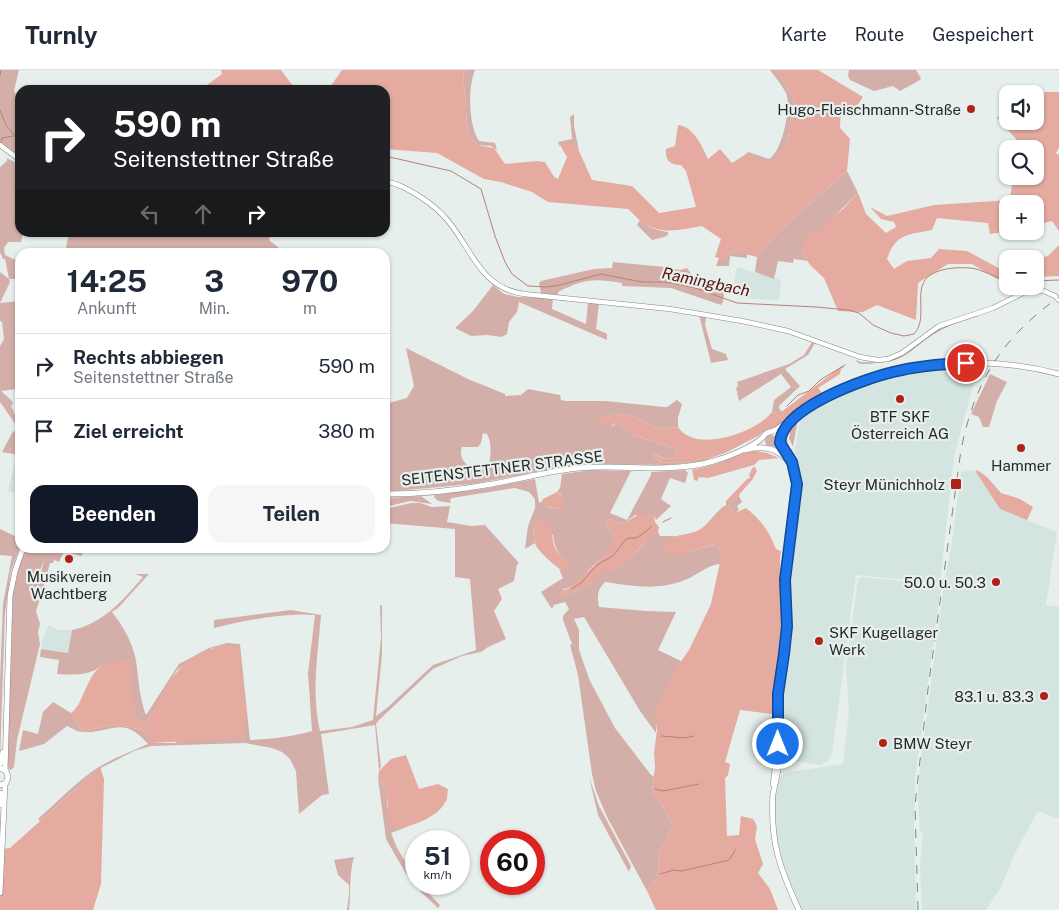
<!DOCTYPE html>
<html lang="de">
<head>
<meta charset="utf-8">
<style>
	body { margin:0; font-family:"Public Sans",sans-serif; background:#f6f6f7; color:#1f2937; height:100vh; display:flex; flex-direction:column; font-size:19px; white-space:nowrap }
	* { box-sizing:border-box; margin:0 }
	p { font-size:16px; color:#747a83 }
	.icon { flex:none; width:28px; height:28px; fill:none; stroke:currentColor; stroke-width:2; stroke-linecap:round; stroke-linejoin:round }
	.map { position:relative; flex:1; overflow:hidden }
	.panel { position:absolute; left:15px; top:178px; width:375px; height:305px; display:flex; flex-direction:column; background:#fff; border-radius:15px; box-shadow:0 1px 4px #0004 }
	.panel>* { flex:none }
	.top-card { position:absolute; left:15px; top:15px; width:375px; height:152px; border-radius:15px; box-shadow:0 1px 4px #0004; background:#202124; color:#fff; overflow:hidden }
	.tools { position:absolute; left:999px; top:15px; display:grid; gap:10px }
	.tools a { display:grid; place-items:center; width:45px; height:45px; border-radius:10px; background:#fff; box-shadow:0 1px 4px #0004; font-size:25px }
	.speed { position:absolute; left:405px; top:760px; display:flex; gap:10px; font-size:25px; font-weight:700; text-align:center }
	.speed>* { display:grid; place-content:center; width:65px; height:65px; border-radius:50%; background:#fff; box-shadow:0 1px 4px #0004; line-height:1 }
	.speed small { font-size:12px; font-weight:400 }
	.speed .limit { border:8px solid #d22; background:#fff; color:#111 }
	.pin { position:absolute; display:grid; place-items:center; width:42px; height:42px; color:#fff; margin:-21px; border:2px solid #fff; border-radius:50%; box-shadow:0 1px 5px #0007 }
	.me { position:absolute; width:55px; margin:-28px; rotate:0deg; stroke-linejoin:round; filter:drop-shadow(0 0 4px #0008) }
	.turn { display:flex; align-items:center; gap:18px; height:105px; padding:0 15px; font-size:22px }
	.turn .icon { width:65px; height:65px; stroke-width:2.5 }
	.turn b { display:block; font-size:35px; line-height:42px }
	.lanes { display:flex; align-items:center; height:48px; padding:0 15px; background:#0003; justify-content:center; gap:25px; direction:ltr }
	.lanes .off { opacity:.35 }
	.eta { display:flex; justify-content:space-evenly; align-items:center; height:85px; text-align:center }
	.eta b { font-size:30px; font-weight:700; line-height:35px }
	.action { display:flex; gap:10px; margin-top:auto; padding:10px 15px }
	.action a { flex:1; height:58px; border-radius:15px; background:#111827; color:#fff; font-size:20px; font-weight:700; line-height:58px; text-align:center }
	.action a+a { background:#f6f6f7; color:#1f2937 }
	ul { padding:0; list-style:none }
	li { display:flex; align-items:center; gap:15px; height:65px; padding:0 15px; border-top:1px solid #e0e1e3 }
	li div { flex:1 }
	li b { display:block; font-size:19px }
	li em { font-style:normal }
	header { display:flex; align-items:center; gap:30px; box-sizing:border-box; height:70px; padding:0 25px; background:#fff; border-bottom:1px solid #e0e1e3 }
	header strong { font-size:24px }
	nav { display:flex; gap:28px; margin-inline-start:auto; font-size:18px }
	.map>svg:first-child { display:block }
	.built { fill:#d3e4e1 }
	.green { fill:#d4afa9; fill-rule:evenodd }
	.forest { fill:#e5aaa0 }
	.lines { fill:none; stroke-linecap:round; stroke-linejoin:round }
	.stream { stroke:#b98077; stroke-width:1 }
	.secondary-casing { stroke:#808786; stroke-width:5.5 }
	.primary-casing { stroke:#808786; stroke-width:6 }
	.secondary { stroke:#fff; stroke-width:4.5 }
	.primary { stroke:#fff; stroke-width:5 }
	.rail { stroke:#808584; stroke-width:1; stroke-dasharray:9 9; stroke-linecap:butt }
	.route-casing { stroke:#114b97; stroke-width:12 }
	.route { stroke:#1a73e8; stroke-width:9 }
	.poi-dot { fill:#b02116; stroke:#e7efed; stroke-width:2 }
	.labels { text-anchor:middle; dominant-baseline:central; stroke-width:4.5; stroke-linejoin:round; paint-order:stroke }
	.poi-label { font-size:15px; fill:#272929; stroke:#e7efed; text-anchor:end }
	.street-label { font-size:15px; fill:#272929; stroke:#e7efed }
	.water-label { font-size:16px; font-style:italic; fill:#57120b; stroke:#e7efed }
</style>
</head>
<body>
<header>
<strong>Turnly</strong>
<nav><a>Karte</a><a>Route</a><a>Gespeichert</a></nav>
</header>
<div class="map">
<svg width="1059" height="840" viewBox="0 0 1059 840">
	<rect width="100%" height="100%" fill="#e7efed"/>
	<path class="built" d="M737 197 781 210 779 230 754 229 732 224Z
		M935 300H977L954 387 940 513 856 505 832 683 829 690 821 695 787 690 783 687 782 682V637L792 556 789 515 803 409 800 408 793 388 801 347 820 336 866 316 881 311Z
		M17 384 20 385V424L8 421Z
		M975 400 1000 439 1057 462 1046 535 1059 537V749L1038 741 1016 781 1001 817 986 840H922L920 796 923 763 920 762 918 727 920 697 944 515 952 472 961 402Z
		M862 507 941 515 915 708 914 752 916 840H801L786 807 774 761 775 726 777 712 782 705 789 702 843 694 849 641 846 596 858 509Z
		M49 555 57 560H72L68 583 41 579 43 567Z"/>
	<path class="green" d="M0 0H19L14 21 20 32V88L0 71Z
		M466 0H475C468 17 468 55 479 71L495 73 497 80 491 76 477 75 468 65 463 3Z
		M770 0H776L794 29 787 74 770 94 746 84 748 82 769 89C782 82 792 36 786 23 782 15 775 7 770 0Z
		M849 0H916L921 8 920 10 900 21 893 16 874 21 850 10 848 6Z
		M574 44V56L579 81C574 73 569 74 560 75V77L558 72 572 69 570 47Z
		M7 88 20 95V162L23 163 21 172H8L4 178 5 185 20 192V209H9L10 212 0 233 20 231V307L17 319 1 321 12 331 13 334 11 336 16 347 20 349V385L2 382 12 363 18 358 0 332V276L4 269 2 252 0 251V202L9 209 5 189H3L0 182V97L7 91Z
		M847 101 858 123 801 179 808 191 794 189 793 193 778 191 774 209 755 202 757 187 776 164Z
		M640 150C647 158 657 160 668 162V165L664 167 652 170 637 155Z
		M67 162 271 163 269 170 284 182H191L172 181 169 182V179H152L142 182H32L35 179 65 182 69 164Z
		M734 181 747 184V188L730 186 729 196H716L719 188 725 187Z
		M613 192 665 197 680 200 687 198 692 205 693 213 722 221 724 225 723 232 721 235 671 218 622 216V213C593 208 584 209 558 222V225L541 223 539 213 541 211 594 199 612 198Z
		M493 215 504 224 518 227 553 228 552 239 586 254 588 232 599 233 596 259 607 264V270L519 232 517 242 509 252 507 264 502 267 487 265 471 266 455 258 473 241Z
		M699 245 706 248 705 255 712 279 726 284 728 290 711 293Z
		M812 272 815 273 808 285 785 299 800 316 779 336V338L782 342 781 346 779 347 777 343 772 342 774 330 791 317 781 304 739 331 736 318 738 316 737 312 789 294 804 285Z
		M406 278 468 309 505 324V326L521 325 528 319 560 325 561 330 566 331H605L664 337H667L677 330 682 334 678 348V357L659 359 630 345 619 344 607 347 606 352 612 356 617 353 633 365 676 379 677 387C667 390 661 387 653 384V387L663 393 680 392 686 393 666 395 591 394 558 398 472 414 385 422V334L407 328 414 316ZM483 363 487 364C493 375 490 386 489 397L474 400C466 394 458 389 462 377H478L481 373Z
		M990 304 1007 312 997 331 989 357H983L979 347 971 344Z
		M798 349 791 387 789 384 793 377 789 368 790 363 787 361 786 363 789 378 786 379 782 369C785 362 790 351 798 349Z
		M765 371a6 6 0 1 1 12 0a6 6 0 1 1-12 0Z
		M592 400 631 401 610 443 627 450 651 405V402L685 400 688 403 685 413 670 408 661 429 671 436 656 450 654 445H635L623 454 611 449 607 451 606 457 615 465C616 482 597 491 587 502 580 509 574 517 564 519L561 526C572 522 592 517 596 506 608 501 620 498 629 490 639 482 645 468 658 462L660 466H675L668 471 664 481 690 482 715 474 722 483 720 494C707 495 696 506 685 510 656 521 634 516 605 512 597 520 597 527 599 537L646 541 676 542 658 580 681 591 656 640V663L640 641 584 547 574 549 579 560V580L590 611 615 658 651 705 654 706 652 722 664 738 672 754V759L658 784 659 799 657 808 647 821 607 747 596 721 592 704 578 605 570 575 572 574 563 550V546L569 539 565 532 554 535 552 539 541 522 563 508 559 499 563 501 568 491C556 485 555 477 553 465L533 459 535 473 525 479 528 456 535 438V429L529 422 515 418 452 428 450 430 451 433 438 431 434 427 435 425 482 419 535 409 539 433 542 431 547 437 559 439 561 424 557 422 560 418 562 404Z
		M740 423 739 426 742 432 737 436 739 440 735 443 728 437Z
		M421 426 432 434 410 431 385 437V428Z
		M411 433H420L432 437 450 436 447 452 471 456 485 455 519 493 517 495 514 511 498 519 502 529 494 541 506 569 488 577 481 582 462 586 433 599 378 651 376 654 381 697 379 700 375 655 321 664 329 724 322 725 299 744 296 701 290 689 282 682 272 678 245 673 151 676 134 681 101 698V700H97L40 751 38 749C55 734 71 717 90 703 107 690 129 683 148 674 122 644 112 664 82 662 77 662 72 658 67 656L44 674 19 681 23 660 38 664 43 642 53 632 71 643 82 661 112 655 124 656 146 661 153 673H176L232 576 213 578 177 600 147 652 135 649 102 596C88 606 73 605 57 604L59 590 40 587 41 579 68 583 72 560C103 554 124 529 143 507L135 504H149L118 538 112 542C123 556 133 573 136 591 139 610 139 627 146 645L179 594 209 578 227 573 240 574 250 670C272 669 291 667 312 661L308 603 315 545C284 542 244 551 214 558V550L291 540 321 545C318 583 311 623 320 661L352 657 373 650 381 568 380 535H382V584L376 646 387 638 433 595 476 580 470 509 455 507V459L385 453V439Z
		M20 456V477L11 501 5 543 0 690V611L3 534 12 486 0 485V459L15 466Z
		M27 478H86L81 486 64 481 59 492 54 490 53 493H50L47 504 41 502 44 490 39 503 46 509 36 541 40 554 38 562 40 574 17 670 14 697 11 700 7 698 13 523 20 493Z
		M589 707 599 736 631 796 629 802 598 745Z
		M378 708 387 722V736L396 759 410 756 391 763 397 778 416 809V814H420L440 835 438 838 422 823 405 802 386 769Z
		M354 787C349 803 351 823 349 840H347L349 823V815L338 805 334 790Z"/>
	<path class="forest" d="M221 0H281L296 20H200L222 4Z
		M342 0H466L463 3 468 65 477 75 494 78 505 94 537 91 545 92 554 107 558 109 567 87 560 75 570 72 576 77 579 81 592 110 632 116 659 143 696 137 686 101 681 95C670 95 665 91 666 79L675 76 678 55C694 57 702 76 708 89L720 79 732 93 746 84 770 93 787 74 794 29 776 0H818L863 27 855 39 841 37 840 58 850 69 847 101 776 164 757 187 734 181 722 189 715 187 721 169 702 156C683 159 664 165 646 155 640 152 634 144 628 139L548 132 532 122 501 112 484 109 437 83 385 79V20H328Z
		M1045 22H1059V78L1056 83 1059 85V161L1052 151 1035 155V134H1008V161H1011L990 164 988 153 937 148 932 160C908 165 896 163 887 189L894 199 907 191 931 188 939 179 967 181 1004 201 1007 193V208L997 209 972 194H948L918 213 916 250 877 235 863 242 838 241 824 208 810 195 801 179 803 171 843 139 858 123 866 144 886 163 896 157 894 152 881 149 870 137 887 146 934 135 1010 130 1013 106H1035V79H1016L1017 70 997 48 1007 40 1008 51H1035V26Z
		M1059 175V206L1035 207V189H1032L1048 186Z
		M842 296 844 297 841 299 840 304 818 318 822 323 820 325 792 343 777 357 765 361 758 366 725 383 702 391 686 393 680 392 663 393 653 387V384C661 388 668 390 677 387L676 379 633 365 617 353 610 356 599 350V346L601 345 607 347 619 344 630 345 659 359 678 357C695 384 756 363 772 342L777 343 780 347 781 346 780 343Z
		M751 380 767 383 779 388 759 390 754 395 708 408 699 407 697 411 694 410 692 400 716 394Z
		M753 397H755L757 401 752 410 728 437 735 443 746 438C760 449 770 462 776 479L781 481 780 488 782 558 772 644 740 640 725 692 730 694 728 705 725 708 727 766 739 765 741 746 753 749 757 756 755 769 763 794 758 803 770 819 778 840H656L647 821 657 808 659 799 658 784 672 759V754L664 738 652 722 655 697 654 683 657 660 655 646 656 640 673 603 689 580 711 534 722 483 714 474 690 482 669 486 664 481C665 462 686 467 699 460 710 454 715 441 726 435V431L747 409 750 408 749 405Z
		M977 400 987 407 1001 423 1020 429 1033 437 1027 450 1000 439 976 402Z
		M557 422C562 425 566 431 564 436L559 439 544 436 542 431 543 429Z
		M639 444 654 445 655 452 659 457 658 462 643 474 630 490 615 500 597 506C592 517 572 522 561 526L560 525V522L569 518 604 487 613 474 615 465 606 457 607 451 611 449 623 454Z
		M538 451 547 453C553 461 552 469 555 478 558 486 565 488 570 493L568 499 563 501C555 496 537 481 535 473 534 469 533 457 534 453Z
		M225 575 238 578 246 637 245 668 152 673 146 661 124 656 112 655 82 661 71 643C77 638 79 634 82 627 95 598 97 592 131 590L135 649 147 652C170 612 175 588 225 575Z
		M406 685 419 719 438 714 448 719C447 723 448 728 446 731 437 748 413 756 396 759L388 749 387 722 378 708 379 701 391 689Z
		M97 700H101L104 709 101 814 93 840H0V756V779L10 778Z"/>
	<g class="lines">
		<path class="stream" d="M0 5 1 0
			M0 40 6 55 20 72
			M0 75 2 68 13 66
			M385 86 451 101 481 119 495 166 505 192 512 204 528 216 547 217 560 215 601 204 642 212H667L695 218 737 233 816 237 848 240 859 243 873 255 891 263 904 266 914 264C930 247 910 216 932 204 943 198 958 197 970 198 983 199 994 208 1008 210
			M1035 211 1059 210
			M857 291 860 293H873
			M874 292C904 293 911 278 933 264 946 255 962 251 977 246
			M787 336 798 325 809 321 820 310 845 295
			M663 452 671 448
			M572 519 582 512 597 495 614 485 625 470 629 468H636L644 463 652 456
			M662 666 684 668 694 666
			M655 719 663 721 699 714
			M660 804 674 800 681 801 721 792 729 790 736 779"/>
		<defs>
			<path id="secondary" d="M0 75 20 90
				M385 111C406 115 436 135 449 152 473 182 481 218 524 224L670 239 742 251 788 261 860 287 878 290 888 289 902 283 939 256 993 238 1025 222 1044 221 1055 226 1059 230"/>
			<path id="primary" d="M780 368 793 348
				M745 380C763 375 779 378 790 394
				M385 424C419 424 453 421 486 415 517 410 548 401 579 398 624 394 670 404 714 391 728 387 751 378 762 368 765 366 763 365 767 363 770 361 774 362 777 359 789 351 799 342 811 335 886 292 976 282 1059 304
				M0 694 3 682
				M0 698 6 701 8 707 6 713 0 715
				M5 700 10 526 15 501 23 478
				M773 714 775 700 777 694
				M0 723 2 735
				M773 723C770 771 779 797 799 840
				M773 724 778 700V623L786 570 785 510 797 414 792 392 780 373
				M0 823 5 714"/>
		</defs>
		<use href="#secondary" class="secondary-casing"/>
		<use href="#primary" class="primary-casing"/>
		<use href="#secondary" class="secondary"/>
		<use href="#primary" class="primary"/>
		<path class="rail" d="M918 840 915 735 928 619 961 380C975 310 1002 268 1059 227"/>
	</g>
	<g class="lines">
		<defs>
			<path id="route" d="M778 674V624L784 584 787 556 785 510 797 414 792 392 780 373C781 338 864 309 893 302 917 296 941 294 966 293"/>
		</defs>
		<use href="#route" class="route-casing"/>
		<use href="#route" class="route"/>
	</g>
	<g class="poi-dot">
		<circle cx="971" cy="39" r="5"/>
		<circle cx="900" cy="329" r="5"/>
		<circle cx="1021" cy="378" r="5"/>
		<rect x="950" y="408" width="12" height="12" rx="2.5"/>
		<circle cx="69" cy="489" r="5"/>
		<circle cx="996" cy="512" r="5"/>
		<circle cx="819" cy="571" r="5"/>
		<circle cx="1044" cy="626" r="5"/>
		<circle cx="883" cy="673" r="5"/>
	</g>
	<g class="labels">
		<g class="poi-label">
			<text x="961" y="39">Hugo-Fleischmann-Straße</text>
			<text x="900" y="346" text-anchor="middle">BTF SKF<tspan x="900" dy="17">Österreich AG</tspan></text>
			<text x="1021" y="395" text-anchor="middle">Hammer</text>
			<text x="945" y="414">Steyr Münichholz</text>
			<text x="69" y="506" text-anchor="middle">Musikverein<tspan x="69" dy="17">Wachtberg</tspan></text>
			<text x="986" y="512">50.0 u. 50.3</text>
			<text x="829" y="562" text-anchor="start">SKF Kugellager<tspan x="829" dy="17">Werk</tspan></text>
			<text x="1034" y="626">83.1 u. 83.3</text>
			<text x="893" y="673" text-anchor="start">BMW Steyr</text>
		</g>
		<g class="street-label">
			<text transform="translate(502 398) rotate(-7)">SEITENSTETTNER STRASSE</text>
		</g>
		<g class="water-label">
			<text transform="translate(706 212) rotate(12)">Ramingbach</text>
		</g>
	</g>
</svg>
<div class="tools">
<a><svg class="icon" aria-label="sound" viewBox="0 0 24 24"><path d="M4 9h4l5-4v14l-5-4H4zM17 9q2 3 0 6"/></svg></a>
<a><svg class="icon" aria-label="search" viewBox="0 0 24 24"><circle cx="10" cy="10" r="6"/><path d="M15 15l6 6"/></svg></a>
<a>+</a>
<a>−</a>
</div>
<div class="speed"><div>51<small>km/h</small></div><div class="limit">60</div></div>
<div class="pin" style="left:966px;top:293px;background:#d93025"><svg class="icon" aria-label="arrive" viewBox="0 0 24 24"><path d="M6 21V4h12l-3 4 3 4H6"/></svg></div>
<svg class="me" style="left:778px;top:674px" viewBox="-20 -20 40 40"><circle r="17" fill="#1a73e8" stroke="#fff" stroke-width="3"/><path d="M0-11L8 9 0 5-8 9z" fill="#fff"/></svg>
<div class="top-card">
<div class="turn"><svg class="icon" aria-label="right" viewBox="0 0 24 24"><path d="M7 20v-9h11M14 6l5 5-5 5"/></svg><div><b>590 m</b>Seitenstettner Straße</div></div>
<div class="lanes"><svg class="icon off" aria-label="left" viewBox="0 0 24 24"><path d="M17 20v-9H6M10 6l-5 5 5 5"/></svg><svg class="icon off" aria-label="ahead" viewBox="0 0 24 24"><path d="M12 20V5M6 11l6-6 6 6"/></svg><svg class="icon" aria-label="right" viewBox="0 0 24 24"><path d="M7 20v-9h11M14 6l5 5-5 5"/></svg></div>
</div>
<section class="panel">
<div class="eta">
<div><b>14:25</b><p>Ankunft</p></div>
<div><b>3</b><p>Min.</p></div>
<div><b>970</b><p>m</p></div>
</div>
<ul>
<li><svg class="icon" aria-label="right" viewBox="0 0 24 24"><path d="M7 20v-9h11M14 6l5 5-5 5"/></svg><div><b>Rechts abbiegen</b><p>Seitenstettner Straße</p></div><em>590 m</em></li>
<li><svg class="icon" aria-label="arrive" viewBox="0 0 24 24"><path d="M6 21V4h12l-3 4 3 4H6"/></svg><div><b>Ziel erreicht</b></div><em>380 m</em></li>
</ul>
<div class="action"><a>Beenden</a><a>Teilen</a></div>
</section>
</div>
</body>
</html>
